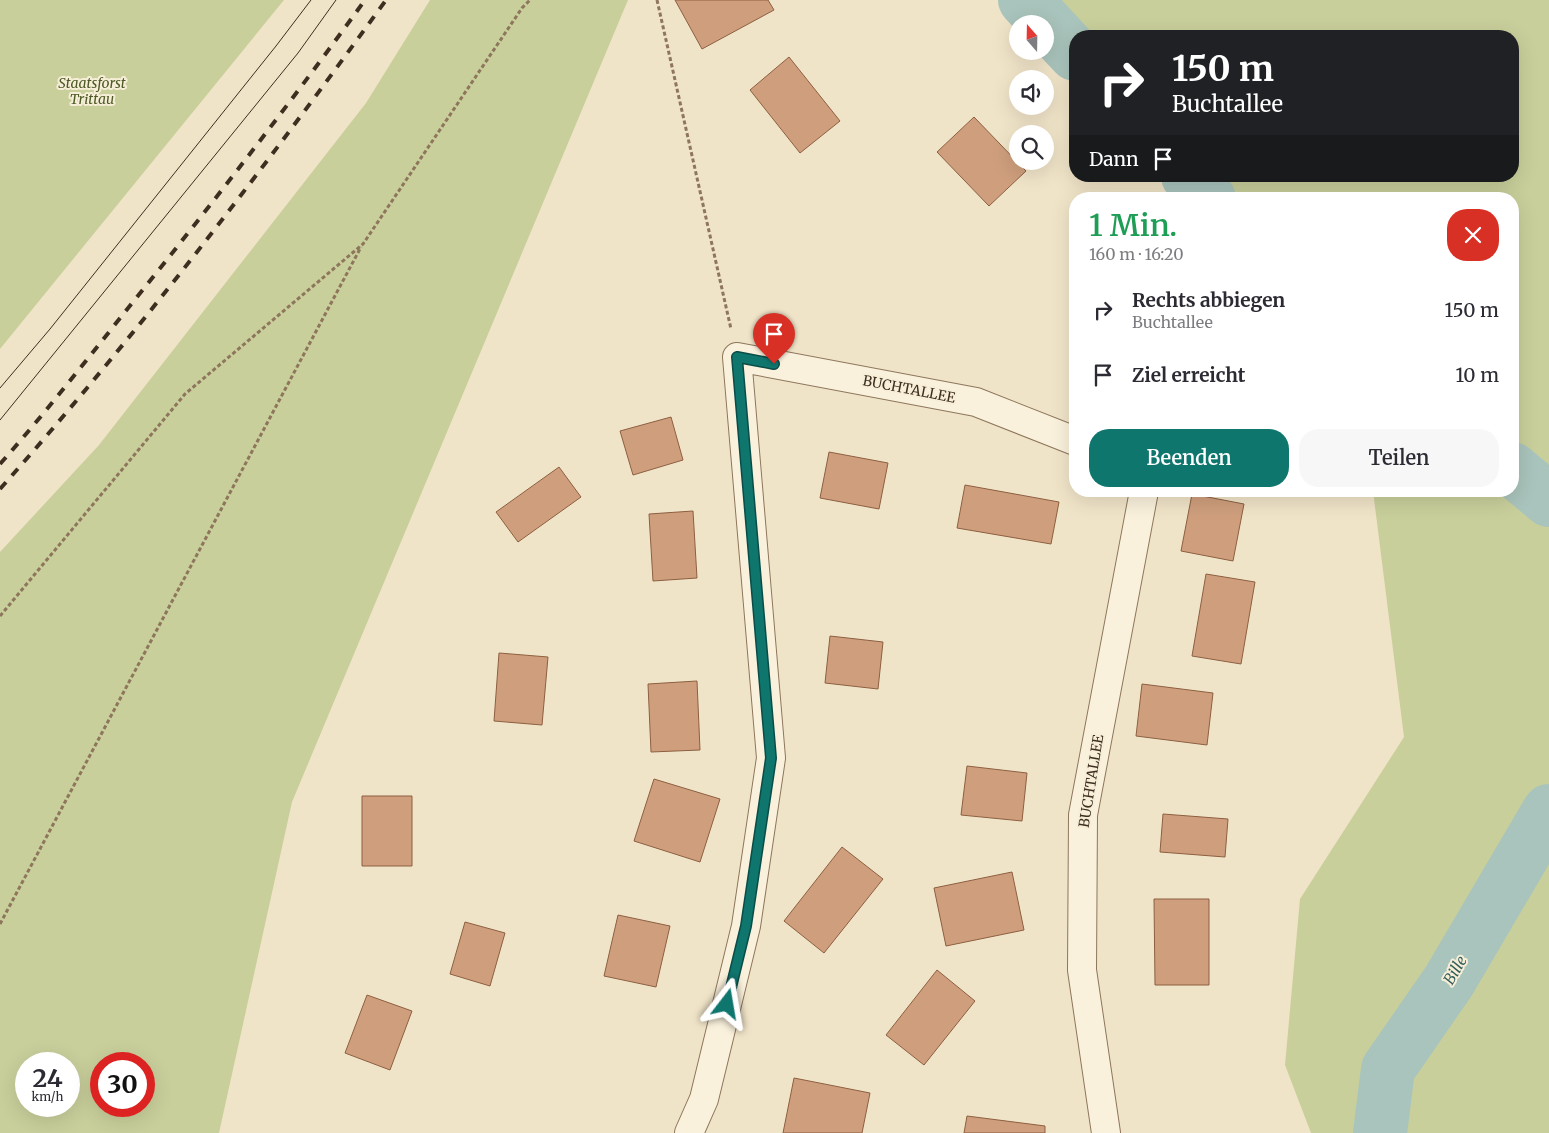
<!DOCTYPE html>
<html lang="de">
<head>
<meta charset="utf-8">
<style>
	body { margin:0; font-family:Merriweather,serif; background:#f7f7f7; color:#2b2b33; height:100vh; display:flex; flex-direction:column; font-size:19px; white-space:nowrap }
	* { box-sizing:border-box; margin:0 }
	p { font-size:16px; color:#7c7c81 }
	.icon { flex:none; width:28px; height:28px; fill:none; stroke:currentColor; stroke-width:2; stroke-linecap:round; stroke-linejoin:round }
	.map { position:relative; flex:1; overflow:hidden }
	.drawer { position:absolute; left:1069px; top:192px; width:450px; height:305px; display:flex; flex-direction:column; background:#fff; border-radius:20px; box-shadow:0 5px 20px #0002 }
	.drawer>* { flex:none }
	.banner { position:absolute; left:1069px; top:30px; width:450px; height:152px; border-radius:20px; box-shadow:0 5px 20px #0002; background:#202124; color:#fff; overflow:hidden }
	.needle { width:32px; rotate:340deg }
	.tools { position:absolute; left:1009px; top:15px; display:grid; gap:10px }
	.tools a { display:grid; place-items:center; width:45px; height:45px; border-radius:50%; background:#fff; box-shadow:0 5px 20px #0002; font-size:25px }
	.speed { position:absolute; left:15px; top:1052px; display:flex; gap:10px; font-size:25px; font-weight:700; text-align:center }
	.speed>* { display:grid; place-content:center; width:65px; height:65px; border-radius:50%; background:#fff; box-shadow:0 5px 20px #0002; line-height:1 }
	.speed small { font-size:12px; font-weight:400 }
	.speed .limit { border:8px solid #d22; background:#fff; color:#111 }
	.pin { position:absolute; display:grid; place-items:center; width:42px; height:42px; color:#fff; margin:-51px -21px; border-radius:50% 50% 50% 0; rotate:-45deg; box-shadow:0 0 5px #0007 }
	.pin .icon { rotate:45deg }
	.me { position:absolute; width:55px; margin:-28px; rotate:14deg; stroke-linejoin:round; filter:drop-shadow(0 0 4px #0008) }
	.turn { display:flex; align-items:center; gap:18px; height:105px; padding:0 20px; font-size:22px }
	.turn .icon { width:65px; height:65px; stroke-width:2.5 }
	.turn b { display:block; font-size:35px; line-height:42px }
	.then { display:flex; align-items:center; height:48px; padding:0 20px; background:#0003; gap:10px; font-size:19px }
	.round { display:grid; place-items:center; flex:none; width:52px; height:52px; border-radius:20px; background:#f7f7f7 }
	.head { display:flex; align-items:center; justify-content:space-between; height:85px; padding:0 20px }
	h1 { font-size:30px; font-weight:600; line-height:38px; color:#1e9e55 }
	.action { display:flex; gap:10px; margin-top:auto; padding:10px 20px }
	.action a { flex:1; height:58px; border-radius:20px; background:#0f766e; color:#fff; font-size:20px; font-weight:600; line-height:58px; text-align:center }
	.action a+a { background:#f7f7f7; color:#2b2b33 }
	ul { padding:0; list-style:none }
	li { display:flex; align-items:center; gap:15px; height:65px; padding:0 20px }
	li div { flex:1 }
	li b { display:block; font-size:19px }
	li em { font-style:normal }
	.map>svg:first-child { display:block }
	.green { fill:#c9cf9b; fill-rule:evenodd }
	.lines { fill:none; stroke-linecap:round; stroke-linejoin:round }
	.river { stroke:#a9c4bc; stroke-width:54 }
	.building { fill:#cf9f7d; stroke:#8d5f41 }
	.street-casing { stroke:#8d765c; stroke-width:30 }
	.path { stroke:#8d765c; stroke-width:3; stroke-dasharray:4 2.5; stroke-linecap:butt }
	.street { stroke:#faf1dc; stroke-width:28 }
	.tram { stroke:#3d2e20; stroke-width:1 }
	.rail { stroke:#3d2e20; stroke-width:4; stroke-dasharray:9 9; stroke-linecap:butt }
	.route-casing { stroke:#0a4d48; stroke-width:12 }
	.route { stroke:#0f766e; stroke-width:9 }
	.labels { text-anchor:middle; dominant-baseline:central; stroke-width:4; stroke-linejoin:round; paint-order:stroke }
	.park-label { font-size:14px; font-style:italic; fill:#4d5a26; stroke:#f7eed8 }
	.street-label { font-size:14px; fill:#3d2e20; stroke:#f7eed8 }
	.water-label { font-size:15px; font-style:italic; fill:#2f5d5a; stroke:#f7eed8 }
</style>
</head>
<body>
<div class="map">
<svg width="1549" height="1133" viewBox="0 0 1549 1133">
	<rect width="100%" height="100%" fill="#f0e4c8"/>
	<path class="green" d="M0 0H284L0 349Z
		M430 0H628L292 802 219 1133H0V552L99 445 366 103ZM26 1064H69V1106H26ZM101 1064H144V1106H101Z
		M1012 0H1549V1133H1311L1285 1065 1300 899 1404 737 1373 491H1512V199H1179L1160 176H1512V36H1075V75L1045 39V24H1032Z"/>
	<g class="lines">
		<path class="river" d="M1025 0 1075 54
			M1188 176 1209 199
			M1512 469 1549 500
			M1380 1133 1388 1069 1449 981 1549 811"/>
	</g>
	<path class="building" d="M675 0H768L774 10 702 49Z
		M789 57 840 121 800 153 750 90Z
		M974 117 1026 171 989 206 937 152Z
		M671 417 683 460 633 475 620 431Z
		M829 452 888 463 879 509 820 498Z
		M559 467 581 497 518 542 496 512Z
		M965 485 1059 502 1051 544 957 528Z
		M1192 494 1244 504 1233 561 1181 551Z
		M693 511 697 578 653 581 649 514Z
		M1206 574 1255 582 1241 664 1192 656Z
		M830 636 883 642 878 689 825 683Z
		M499 653 548 657 542 725 494 721Z
		M697 681 700 750 651 752 648 684Z
		M1142 684 1213 693 1207 745 1136 736Z
		M967 766 1027 773 1022 821 961 815Z
		M654 779 720 799 700 862 634 841Z
		M362 796H412V866H362Z
		M1163 814 1228 819 1225 857 1160 852Z
		M842 847 883 879 824 953 784 921Z
		M1012 872 1024 930 946 946 934 888Z
		M1154 899H1209V985H1155Z
		M618 915 670 926 656 987 604 976Z
		M465 922 505 933 490 986 450 974Z
		M937 970 975 1001 924 1065 886 1035Z
		M367 995 412 1011 390 1070 345 1053Z
		M794 1078 870 1093 862 1133H783Z
		M967 1116 1045 1126V1133H964Z"/>
	<g class="lines">
		<defs>
			<path id="street" d="M689 1133 704 1099 746 926 771 758 737 357 976 402 1075 441
				M1106 1133 1082 970 1083 815 1144 491"/>
		</defs>
		<use href="#street" class="street-casing"/>
		<path class="path" d="M657 0 731 329
			M0 616 185 394 363 244 522 8 530 0
			M0 924 361 247"/>
		<use href="#street" class="street"/>
		<path class="tram" d="M0 388 50 329 276 46 311 0
			M0 420 298 53 336 0"/>
		<path class="rail" d="M0 464C48 410 92 353 137 297 215 200 292 101 365 0
			M0 489C137 335 265 167 386 0"/>
	</g>
	<g class="lines">
		<defs>
			<path id="route" d="M727 1004 746 926 771 758 737 357 774 364"/>
		</defs>
		<use href="#route" class="route-casing"/>
		<use href="#route" class="route"/>
	</g>
	<g class="labels">
		<g class="park-label">
			<text x="92" y="83">Staatsforst<tspan x="92" dy="16">Trittau</tspan></text>
		</g>
		<g class="street-label">
			<text transform="translate(909 389) rotate(11)">BUCHTALLEE</text>
			<text transform="translate(1091 781) rotate(-81)">BUCHTALLEE</text>
		</g>
		<g class="water-label">
			<text transform="translate(1455 970) rotate(-59)">Bille</text>
		</g>
	</g>
</svg>
<div class="tools">
<a><svg class="needle" viewBox="-14 -14 28 28"><path d="M0-13l5 13h-10z" fill="#e53935"/><path d="M0 13l5-13h-10z" fill="#7c7c81"/></svg></a>
<a><svg class="icon" aria-label="sound" viewBox="0 0 24 24"><path d="M4 9h4l5-4v14l-5-4H4zM17 9q2 3 0 6"/></svg></a>
<a><svg class="icon" aria-label="search" viewBox="0 0 24 24"><circle cx="10" cy="10" r="6"/><path d="M15 15l6 6"/></svg></a>
</div>
<div class="speed"><div>24<small>km/h</small></div><div class="limit">30</div></div>
<div class="pin" style="left:774px;top:364px;background:#d93025"><svg class="icon" aria-label="arrive" viewBox="0 0 24 24"><path d="M6 21V4h12l-3 4 3 4H6"/></svg></div>
<svg class="me" style="left:727px;top:1004px" viewBox="-20 -20 40 40"><path d="M0-17L14 15 0 8-14 15z" fill="#0f766e" stroke="#fff" stroke-width="4"/></svg>
<div class="banner">
<div class="turn"><svg class="icon" aria-label="right" viewBox="0 0 24 24"><path d="M7 20v-9h11M14 6l5 5-5 5"/></svg><div><b>150 m</b>Buchtallee</div></div>
<div class="then">Dann<svg class="icon" aria-label="arrive" viewBox="0 0 24 24"><path d="M6 21V4h12l-3 4 3 4H6"/></svg></div>
</div>
<section class="drawer">
<div class="head"><div><h1>1 Min.</h1><p>160 m · 16:20</p></div><a class="round" style="background:#d93025;color:#fff"><svg class="icon" aria-label="close" viewBox="0 0 24 24"><path d="M6 6l12 12M18 6L6 18"/></svg></a></div>
<ul>
<li><svg class="icon" aria-label="right" viewBox="0 0 24 24"><path d="M7 20v-9h11M14 6l5 5-5 5"/></svg><div><b>Rechts abbiegen</b><p>Buchtallee</p></div><em>150 m</em></li>
<li><svg class="icon" aria-label="arrive" viewBox="0 0 24 24"><path d="M6 21V4h12l-3 4 3 4H6"/></svg><div><b>Ziel erreicht</b></div><em>10 m</em></li>
</ul>
<div class="action"><a>Beenden</a><a>Teilen</a></div>
</section>
</div>
</body>
</html>
